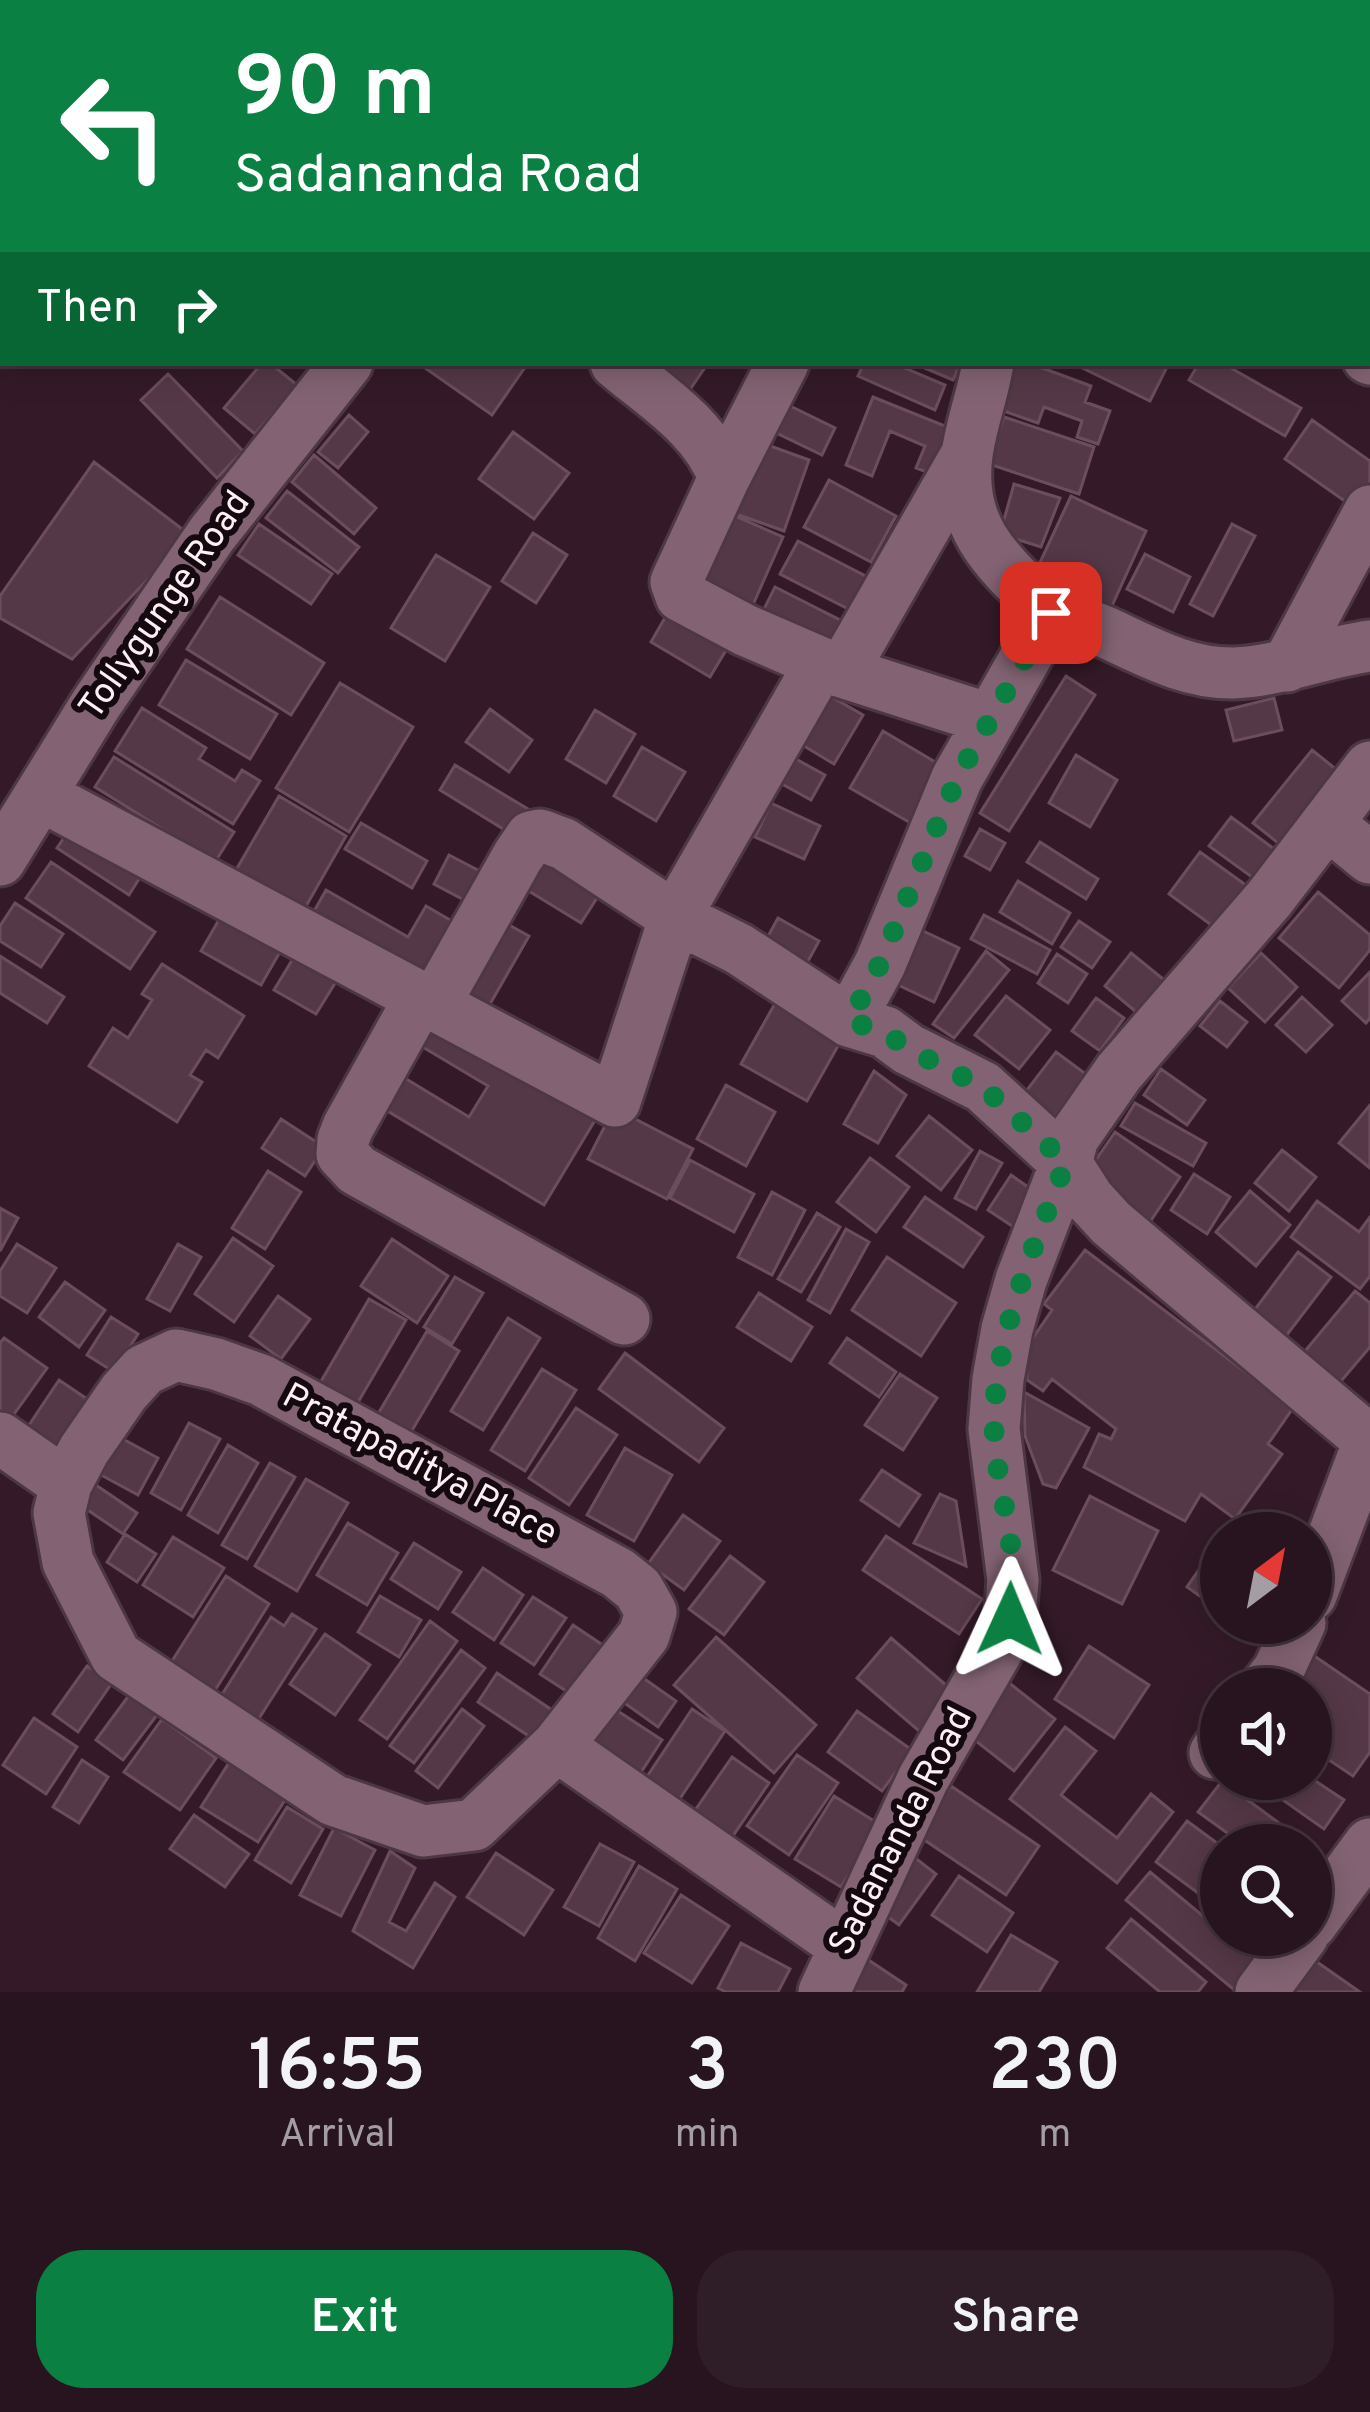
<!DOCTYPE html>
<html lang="en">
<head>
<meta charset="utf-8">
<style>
	body { margin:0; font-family:Overpass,sans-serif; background:#2f1d27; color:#f1f3f6; height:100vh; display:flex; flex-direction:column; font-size:45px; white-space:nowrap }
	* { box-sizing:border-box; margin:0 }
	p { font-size:39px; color:#a49ea4 }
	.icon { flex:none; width:66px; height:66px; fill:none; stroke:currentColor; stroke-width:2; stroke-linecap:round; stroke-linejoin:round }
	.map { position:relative; height:1992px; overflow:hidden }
	.side { display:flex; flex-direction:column; background:#27141e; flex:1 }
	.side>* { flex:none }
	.hud { position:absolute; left:0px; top:0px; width:1371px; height:366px; box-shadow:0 6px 30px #0003,0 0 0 3px #43333c; background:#0b8043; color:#fff; overflow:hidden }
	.needle { width:78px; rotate:32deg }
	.buttons { position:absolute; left:1200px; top:1512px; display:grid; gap:24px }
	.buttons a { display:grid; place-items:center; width:132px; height:132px; border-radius:50%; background:#27141e; box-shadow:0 6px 30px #0003,0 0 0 3px #43333c; font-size:60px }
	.pin { position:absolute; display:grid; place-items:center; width:102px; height:102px; color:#fff; margin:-51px; border-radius:24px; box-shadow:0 6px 18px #0006 }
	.me { position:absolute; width:132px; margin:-66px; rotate:1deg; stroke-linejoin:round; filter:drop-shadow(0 0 9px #0008) }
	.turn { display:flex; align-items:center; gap:42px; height:252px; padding:0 36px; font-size:54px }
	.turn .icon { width:156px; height:156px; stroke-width:2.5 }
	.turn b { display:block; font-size:84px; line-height:102px }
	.then { display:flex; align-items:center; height:114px; padding:0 36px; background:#0003; gap:24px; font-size:45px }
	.eta { display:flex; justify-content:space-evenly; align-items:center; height:204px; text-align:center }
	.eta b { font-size:72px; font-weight:600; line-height:84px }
	.button { display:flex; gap:24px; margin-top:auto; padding:24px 36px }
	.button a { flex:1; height:138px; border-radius:48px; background:#0b8043; color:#fff; font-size:48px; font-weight:600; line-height:138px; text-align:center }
	.button a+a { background:#2f1d27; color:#f1f3f6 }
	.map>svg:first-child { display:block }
	.building { fill:#553847; stroke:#6c4d5d; stroke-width:3 }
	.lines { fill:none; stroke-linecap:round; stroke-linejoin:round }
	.minor-casing { stroke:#4d3842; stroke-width:57 }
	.minor { stroke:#836373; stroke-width:51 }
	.route { stroke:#0b8043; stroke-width:21; stroke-dasharray:0 37.8 }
	.labels { text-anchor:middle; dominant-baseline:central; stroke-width:12; stroke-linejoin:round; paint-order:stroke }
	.street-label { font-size:36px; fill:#feeff5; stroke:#14090f }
</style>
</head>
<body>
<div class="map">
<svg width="1370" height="1992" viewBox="0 0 1370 1992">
	<rect width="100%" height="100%" fill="#341a28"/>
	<path class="building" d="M262 363H270L297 385 255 434 224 408Z
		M418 363H528L492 415Z
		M663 363H708L685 397 654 375Z
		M864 363H893L945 385 935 410 858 376Z
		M913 363H961L953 380Z
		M1011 363H1029L1091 386 1085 402 1110 411 1098 444 1077 437 1082 421 1044 407 1038 423 995 408Z
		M1072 363H1169L1150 401Z
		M1199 363H1222L1301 408 1285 436 1189 380Z
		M168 374 243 451 217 478 141 400Z
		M873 397 950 428 932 474 916 468 925 446 890 431 872 476 846 465Z
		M780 401 835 428 822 455 768 429Z
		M349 415 368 432 338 468 318 452Z
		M1004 417 1094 447 1079 494 989 464Z
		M1312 420 1370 461V489L1356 509 1285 459Z
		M513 432 569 473 534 519 479 479Z
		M762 443 809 460 784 531 736 514Z
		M314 455 376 508 354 534 292 482Z
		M94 462 190 535 72 659 0 618V596Z
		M829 480 896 516 871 562 804 527Z
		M1014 484 1060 498 1041 547 1000 534Z
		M287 491 359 547 338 573 266 518Z
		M1071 496 1146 531 1111 608 1035 573Z
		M717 508 783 537 748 616 682 587Z
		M259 524 332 574 311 604 238 555Z
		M1232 524 1255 536 1213 616 1190 604Z
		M533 533 567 555 536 603 502 581Z
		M798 541 877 582 860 615 780 574Z
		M1145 554 1190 577 1173 612 1127 589Z
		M436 555 490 587 445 661 391 628Z
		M775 587 844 622 827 654 759 619Z
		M220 597 324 663 291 715 187 649Z
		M674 602 734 637 710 677 651 642Z
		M186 660 277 714 250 759 159 705Z
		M1066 676 1095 695 1009 831 980 813Z
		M340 683 413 727 349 832 276 788Z
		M818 689 863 715 834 764 789 737Z
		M1274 698 1282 730 1234 741 1226 710Z
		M142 708 206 748 199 759 235 781 242 770 260 781 233 824 115 751Z
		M490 709 532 740 509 772 466 742Z
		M595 710 635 734 606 783 566 759Z
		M883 731 947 769 914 825 850 788Z
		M642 747 685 772 656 821 614 796Z
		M1312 750 1342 774 1283 847 1253 823Z
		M785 753 825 775 811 800 771 778Z
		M1076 755 1117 780 1090 827 1049 803Z
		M114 757 234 832 215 862 95 787Z
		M455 765 528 809 513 835 440 790Z
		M279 796 346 836 297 922 229 882Z
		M771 803 820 826 804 859 755 837Z
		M1231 817 1277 851 1256 880 1209 846Z
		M361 823 427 861 412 888 345 849Z
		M73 824 144 871 129 895 57 848Z
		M980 829 1005 843 990 870 965 856Z
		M1040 842 1098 879 1086 899 1027 862Z
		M536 845 604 887 581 923 514 882Z
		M1200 852 1250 888 1218 930 1169 894Z
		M449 855 497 880 481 909 434 884Z
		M51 862 155 932 130 969 26 898Z
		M1018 881 1070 913 1052 944 1000 912Z
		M326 890 408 937 426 906 469 931 433 994 308 922Z
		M1318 892 1370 935V950L1339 988 1279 938Z
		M15 903 63 934 41 967 0 941V926Z
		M224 911 284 945 261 985 201 951Z
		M491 915 529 936 486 1011 448 990Z
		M984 915 1050 950 1037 974 971 939Z
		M778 918 819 941 801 974 760 951Z
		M1079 921 1110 942 1092 968 1061 947Z
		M919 929 959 948 934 1002 894 983Z
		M300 947 342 972 316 1014 274 990Z
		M986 951 1009 970 954 1038 933 1024Z
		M1131 953 1168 983 1141 1016 1105 986Z
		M1261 953 1297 987 1265 1022 1228 988Z
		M1057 954 1087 974 1068 1003 1038 983Z
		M0 956 64 997 47 1023 0 993Z
		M162 964 244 1016 218 1058 206 1050 190 1075 202 1082 177 1122 89 1066 113 1028 128 1038 152 1000 142 994Z
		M1370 972V1018L1366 1023 1342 1001Z
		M1006 996 1050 1030 1019 1069 975 1035Z
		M1302 997 1332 1025 1306 1052 1276 1025Z
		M1096 998 1124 1018 1100 1051 1072 1031Z
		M777 1000 843 1037 807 1101 741 1064Z
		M1220 1001 1247 1022 1227 1047 1200 1026Z
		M440 1015 600 1112 544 1205 384 1109 403 1077 469 1117 488 1086 421 1046Z
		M1056 1052 1087 1075 1045 1129 1014 1107Z
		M1161 1069 1205 1100 1187 1125 1144 1095Z
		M874 1071 906 1095 878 1143 844 1124Z
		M726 1085 775 1112 746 1166 697 1139Z
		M1135 1103 1206 1143 1193 1166 1121 1126Z
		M1370 1105V1168L1339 1143Z
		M614 1108 693 1149 667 1199 588 1159Z
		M929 1116 972 1150 941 1190 897 1156Z
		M281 1119 324 1147 305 1176 262 1148Z
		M1115 1132 1180 1177 1148 1225 1082 1180Z
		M1282 1150 1316 1177 1289 1211 1255 1183Z
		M980 1151 1002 1163 976 1209 955 1198Z
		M870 1158 909 1187 876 1232 837 1202Z
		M690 1160 754 1194 734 1232 670 1198Z
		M268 1171 301 1192 265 1249 232 1228Z
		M1194 1174 1230 1197 1207 1234 1171 1210Z
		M1011 1175 1038 1194 1015 1228 988 1210Z
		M1250 1191 1290 1225 1256 1266 1216 1232Z
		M772 1192 805 1210 772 1275 738 1257Z
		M925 1197 983 1237 963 1267 904 1227Z
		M1317 1201 1359 1232 1370 1217V1276L1360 1289 1291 1237Z
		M0 1208 18 1218 0 1251Z
		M817 1213 840 1227 801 1292 778 1279Z
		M846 1229 869 1242 830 1313 808 1300Z
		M233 1238 273 1266 234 1322 195 1294Z
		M392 1239 448 1276 417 1323 361 1286Z
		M17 1244 56 1268 27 1313 0 1296V1271Z
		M178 1244 201 1257 170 1311 147 1299Z
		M1085 1250 1293 1408 1268 1444 1282 1454 1235 1519 1201 1494 1185 1521 1084 1467 1099 1434 1111 1439 1116 1429 1052 1379 1043 1391 1027 1380 1026 1348 1052 1310 1044 1304Z
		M1298 1252 1331 1277 1283 1340 1250 1316Z
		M887 1257 956 1303 921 1356 852 1310Z
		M455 1277 483 1293 452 1344 424 1327Z
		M65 1282 105 1310 79 1347 39 1317Z
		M1355 1291 1370 1303V1347L1331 1393 1295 1363Z
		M759 1293 812 1327 791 1361 737 1327Z
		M278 1296 310 1319 281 1359 250 1336Z
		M369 1299 406 1320 350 1416 313 1395Z
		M111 1317 138 1334 114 1372 87 1355Z
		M508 1318 540 1338 483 1430 451 1411Z
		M427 1331 459 1351 404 1444 372 1424Z
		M4 1338 47 1368 7 1424 0 1419V1343Z
		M847 1338 896 1372 879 1397 830 1363Z
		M625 1353 724 1428 699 1462 599 1389Z
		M542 1369 576 1390 525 1471 491 1450Z
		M900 1374 937 1398 903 1450 865 1425Z
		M59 1380 90 1401 52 1457 21 1437Z
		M1024 1392 1089 1428 1056 1488 1043 1484 1025 1436Z
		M576 1408 617 1435 569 1505 529 1478Z
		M189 1423 220 1439 181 1510 151 1493Z
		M121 1438 158 1458 138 1495 101 1475Z
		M228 1445 258 1463 218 1533 188 1515Z
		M625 1448 672 1475 634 1541 587 1515Z
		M270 1463 295 1477 247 1559 222 1545Z
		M882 1470 920 1495 899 1526 861 1500Z
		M87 1479 137 1513 123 1534 73 1500Z
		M306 1479 348 1503 297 1591 255 1566Z
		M940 1494 956 1501 966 1566 914 1543Z
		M1090 1496 1158 1531 1122 1604 1053 1570Z
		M683 1515 720 1541 684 1590 648 1564Z
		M348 1523 398 1553 367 1605 317 1575Z
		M125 1534 156 1554 137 1582 107 1562Z
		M886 1536 982 1599 959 1634 863 1570Z
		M173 1537 224 1568 193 1617 143 1585Z
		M1221 1538V1611L1187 1587Z
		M414 1543 461 1572 438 1609 391 1579Z
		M730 1556 764 1582 724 1635 689 1609Z
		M483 1568 523 1595 494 1640 453 1612Z
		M226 1576 269 1604 209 1700 165 1672Z
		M380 1596 421 1620 399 1657 358 1632Z
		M533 1597 566 1618 534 1665 501 1643Z
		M292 1614 316 1629 258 1720 221 1696 271 1617 284 1626Z
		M430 1621 457 1641 387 1739 360 1720Z
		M1239 1623H1280L1267 1642Z
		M573 1625 610 1650 577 1698 540 1674Z
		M325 1634 370 1665 335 1715 290 1684Z
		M716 1637 816 1725 774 1773 674 1685Z
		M891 1638 953 1691 919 1731 857 1678Z
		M1089 1646 1149 1685 1114 1738 1055 1699Z
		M461 1650 485 1668 414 1763 390 1746Z
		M1310 1653 1370 1694V1752L1353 1776 1311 1748V1689H1285Z
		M87 1666 112 1683 78 1732 53 1714Z
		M629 1668 676 1701 658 1727 612 1694Z
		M497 1673 555 1712 536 1741 478 1702Z
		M1008 1682 1055 1719 1014 1771 967 1734Z
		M130 1694 157 1715 123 1760 96 1740Z
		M604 1702 662 1740 638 1777 580 1739Z
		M462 1709 484 1726 438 1788 416 1771Z
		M692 1709 725 1731 671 1812 638 1790Z
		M857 1711 912 1750 882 1791 828 1752Z
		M34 1718 77 1747 46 1794 3 1765Z
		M162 1719 216 1758 180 1810 124 1772Z
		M1065 1727 1096 1751 1061 1795 1117 1838 1151 1794 1173 1812 1117 1883 1010 1799Z
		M797 1755 838 1783 789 1855 747 1826Z
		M732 1757 769 1783 722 1852 684 1826Z
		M82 1760 108 1777 79 1823 53 1807Z
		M230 1761 287 1797 258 1842 201 1807Z
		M1311 1778 1344 1800 1324 1829 1253 1779Z
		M1222 1781 1302 1840 1298 1845H1244L1198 1812Z
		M951 1786 1039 1846 1006 1895 917 1835Z
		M834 1796 879 1824 841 1887 795 1859Z
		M287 1807 323 1829 291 1883 255 1860Z
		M194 1815 249 1854 225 1887 170 1849Z
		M1187 1821 1221 1846V1910L1156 1862Z
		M334 1828 375 1850 341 1916 300 1895Z
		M600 1844 634 1862 599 1926 564 1907Z
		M390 1851 415 1868 389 1922 406 1931 435 1883 455 1897 413 1968 353 1931Z
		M496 1853 553 1890 524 1935 467 1897Z
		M910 1854 936 1874 899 1925 873 1906Z
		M639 1866 677 1889 635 1961 598 1938Z
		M1150 1872 1221 1931V1935H1226L1257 1961 1233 1989 1126 1900Z
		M959 1876 1013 1913 987 1952 932 1915Z
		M681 1895 729 1926 692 1983 644 1953Z
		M1131 1919 1206 1982 1198 1992H1160L1107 1948Z
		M1011 1935 1057 1962 1039 1992H977Z
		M741 1943 790 1969 778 1992H726L718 1988Z
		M855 1951 906 1985 902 1992H836Z
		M1307 1955 1360 1992H1281Z"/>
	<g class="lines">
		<defs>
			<path id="minor" d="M456 0 459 3
				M698 0 703 3
				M1263 0 1267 3
				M605 3 607 0
				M1368 358 1370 359
				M616 363C656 397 706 427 724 478L676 582 681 596 745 630 842 672 989 719
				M988 363C983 394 971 424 967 455 957 531 1001 565 1051 613
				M724 478 783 363
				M1287 666 1370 511
				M842 672 967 454
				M1370 767 1269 899 1119 1072 1073 1138 1066 1163 1089 1199 1111 1223 1370 1441
				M40 795 615 1101 675 917 820 664
				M1327 823 1370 858
				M0 860 96 704 212 534 347 363
				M420 998 348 1127 343 1140 342 1154 357 1170 624 1319
				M434 1005 518 856 531 837 540 835 564 844 675 917 739 949 849 1021 880 964 957 778 1051 613C1068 619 1086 624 1103 631 1145 650 1186 674 1234 673 1281 671 1324 652 1370 646
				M176 1355 216 1364 261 1380 618 1573 638 1589 651 1612 644 1635 557 1746 474 1825 423 1831 333 1800 116 1656 68 1562 59 1513 66 1484 84 1450 124 1392 144 1370Z
				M0 1438 66 1484
				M1311 1595 1369 1441
				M1264 1689 1278 1671 1300 1623
				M557 1746 843 1945
				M1215 1753 1221 1745
				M1311 1924 1370 1844
				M824 1992 923 1779 997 1651 1010 1619 1013 1580 994 1429 998 1379 1007 1329 1021 1280 1066 1163 983 1087 908 1049 885 1032 849 1021
				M1261 1992 1303 1935"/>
		</defs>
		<use href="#minor" class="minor-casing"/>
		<use href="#minor" class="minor"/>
	</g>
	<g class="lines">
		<path class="route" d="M1010 1619C1011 1607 1013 1595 1013 1583 1014 1531 995 1479 994 1427 994 1335 1034 1248 1066 1162L983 1087 908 1049 885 1032 849 1021 880 964 957 778 1051 613"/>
	</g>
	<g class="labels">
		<g class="street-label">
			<text transform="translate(166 606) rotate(-55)">Tollygunge Road</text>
			<text transform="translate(419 1466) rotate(28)">Pratapaditya Place</text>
			<text transform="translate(902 1832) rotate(-63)">Sadananda Road</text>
		</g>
	</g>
</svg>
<div class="buttons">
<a><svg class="needle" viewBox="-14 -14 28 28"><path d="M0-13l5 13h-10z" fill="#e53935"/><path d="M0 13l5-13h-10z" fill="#a49ea4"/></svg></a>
<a><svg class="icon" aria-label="sound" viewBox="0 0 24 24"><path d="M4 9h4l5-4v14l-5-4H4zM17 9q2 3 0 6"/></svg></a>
<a><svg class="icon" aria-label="search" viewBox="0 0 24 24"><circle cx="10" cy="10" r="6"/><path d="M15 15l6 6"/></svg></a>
</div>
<div class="pin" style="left:1051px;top:613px;background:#d93025"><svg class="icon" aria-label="arrive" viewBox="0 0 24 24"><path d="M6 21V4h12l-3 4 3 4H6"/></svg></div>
<svg class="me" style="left:1010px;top:1619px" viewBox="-20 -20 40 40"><path d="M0-17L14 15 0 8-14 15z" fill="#0b8043" stroke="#fff" stroke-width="4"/></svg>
<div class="hud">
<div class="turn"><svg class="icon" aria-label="left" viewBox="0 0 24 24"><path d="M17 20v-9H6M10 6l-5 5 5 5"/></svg><div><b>90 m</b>Sadananda Road</div></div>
<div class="then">Then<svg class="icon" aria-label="right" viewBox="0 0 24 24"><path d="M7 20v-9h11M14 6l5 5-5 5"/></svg></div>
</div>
</div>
<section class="side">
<div class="eta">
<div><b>16:55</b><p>Arrival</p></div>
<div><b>3</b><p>min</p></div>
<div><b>230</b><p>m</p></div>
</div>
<div class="button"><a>Exit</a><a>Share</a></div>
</section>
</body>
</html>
